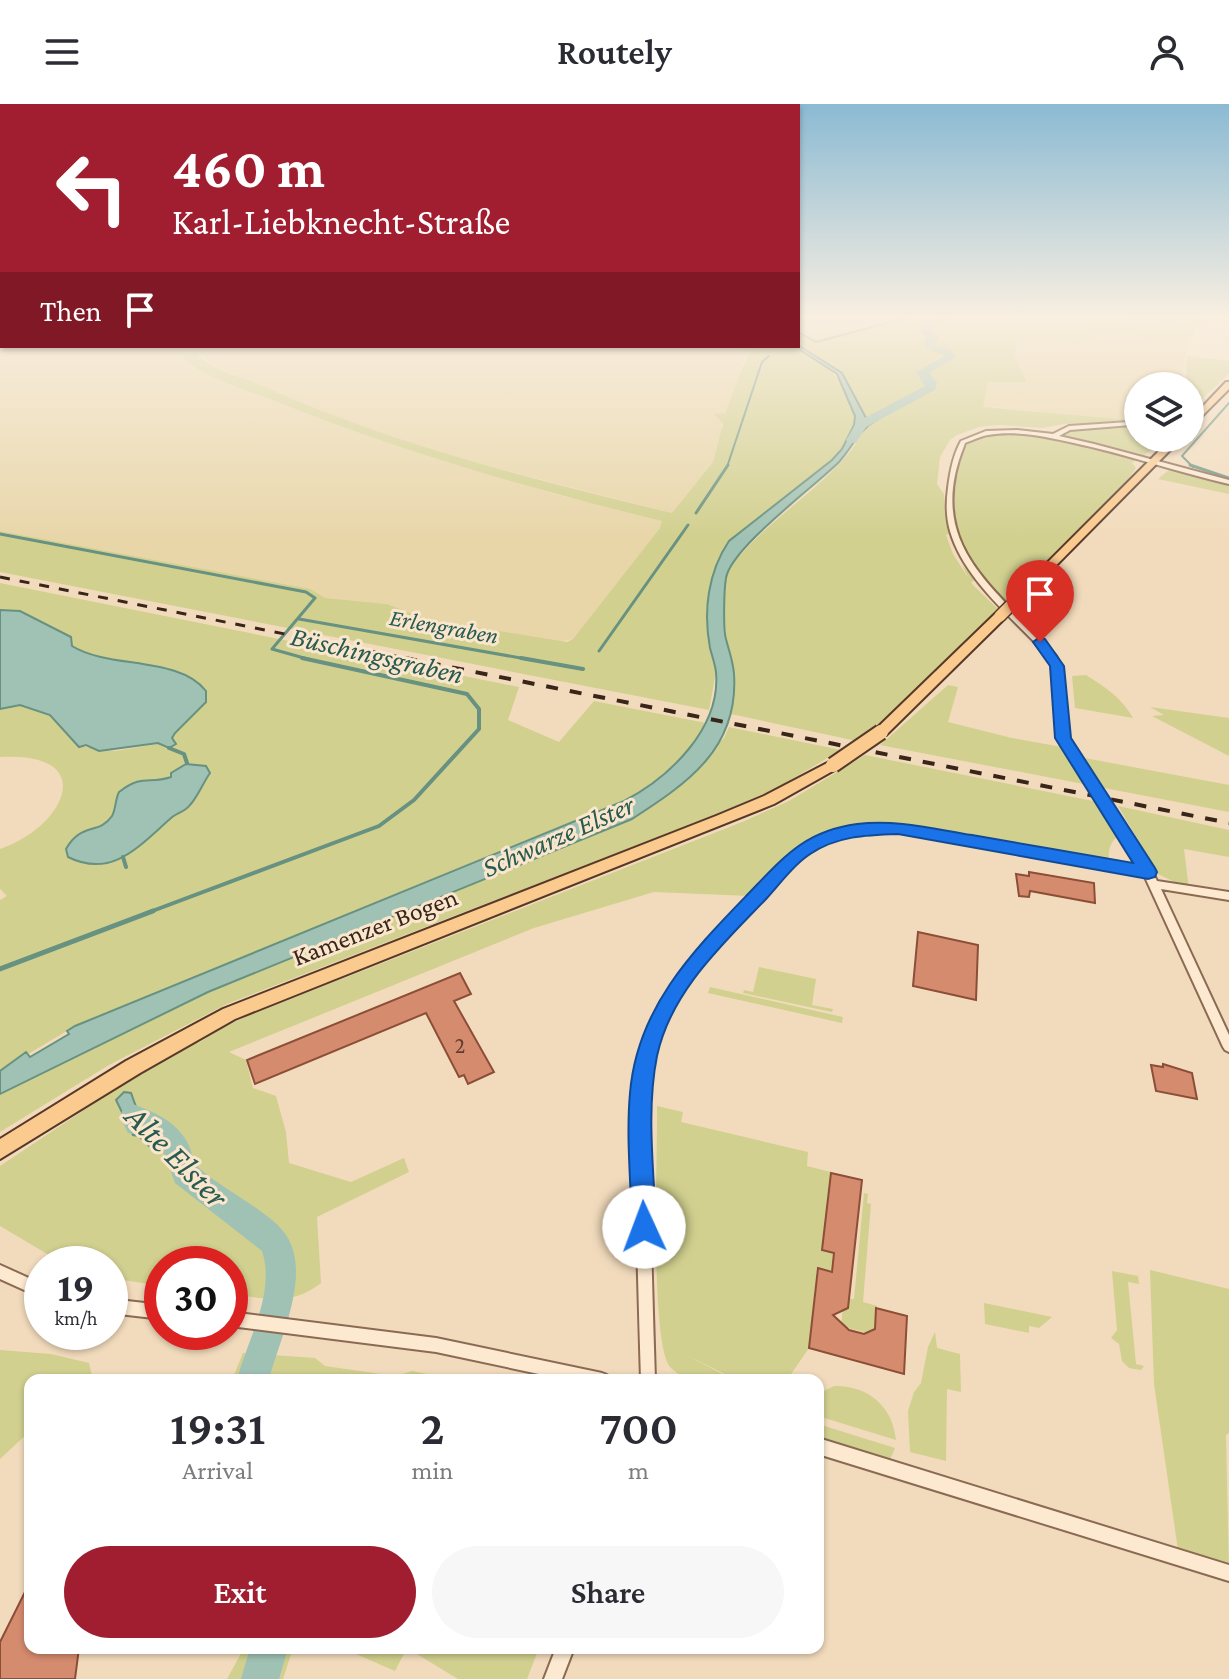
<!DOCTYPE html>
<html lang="en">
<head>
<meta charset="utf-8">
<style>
	body { margin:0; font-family:"Crimson Pro",serif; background:#f7f7f7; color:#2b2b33; height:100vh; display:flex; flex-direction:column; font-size:30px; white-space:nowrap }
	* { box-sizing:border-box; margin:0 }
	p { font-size:26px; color:#7c7c81 }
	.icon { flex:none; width:44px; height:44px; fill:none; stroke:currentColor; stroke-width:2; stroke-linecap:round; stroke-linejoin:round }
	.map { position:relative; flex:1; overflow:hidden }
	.details { position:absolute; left:24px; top:1270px; width:800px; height:280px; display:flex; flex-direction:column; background:#fff; border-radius:16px; box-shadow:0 2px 6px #0004 }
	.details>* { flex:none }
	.guide { position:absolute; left:0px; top:0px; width:800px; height:244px; box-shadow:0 2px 6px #0004; background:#a01e30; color:#fff; overflow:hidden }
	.buttons { position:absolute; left:1124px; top:268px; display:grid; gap:16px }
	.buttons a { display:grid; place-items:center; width:80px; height:80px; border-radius:50%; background:#fff; box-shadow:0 2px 6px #0004; font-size:40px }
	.speed { position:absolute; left:24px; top:1142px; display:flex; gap:16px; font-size:40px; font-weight:700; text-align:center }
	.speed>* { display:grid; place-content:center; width:104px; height:104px; border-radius:50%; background:#fff; box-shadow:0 2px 6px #0004; line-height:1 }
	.speed small { font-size:20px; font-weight:400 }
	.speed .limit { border:12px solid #d22; background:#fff; color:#111 }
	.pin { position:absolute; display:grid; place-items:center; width:68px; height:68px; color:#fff; margin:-82px -34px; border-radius:50% 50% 50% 0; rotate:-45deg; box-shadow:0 0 8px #0007 }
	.pin .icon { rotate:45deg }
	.me { position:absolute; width:88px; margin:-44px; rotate:358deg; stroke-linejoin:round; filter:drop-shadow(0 0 6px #0008) }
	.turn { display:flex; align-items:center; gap:28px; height:168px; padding:0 40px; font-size:36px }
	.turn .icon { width:104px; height:104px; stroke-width:2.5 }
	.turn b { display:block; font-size:56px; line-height:68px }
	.then { display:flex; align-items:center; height:76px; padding:0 40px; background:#0003; gap:16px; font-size:30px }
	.eta { display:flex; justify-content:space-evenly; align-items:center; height:136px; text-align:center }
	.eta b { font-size:48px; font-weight:600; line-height:56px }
	.primary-button { display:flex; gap:16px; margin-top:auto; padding:16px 40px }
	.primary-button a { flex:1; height:92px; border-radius:48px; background:#a01e30; color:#fff; font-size:32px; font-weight:600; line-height:92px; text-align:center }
	.primary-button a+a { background:#f7f7f7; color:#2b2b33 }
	header { display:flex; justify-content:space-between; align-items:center; height:104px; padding:0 40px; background:#fff; font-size:36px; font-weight:600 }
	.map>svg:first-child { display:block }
	.farmland { fill:#e8d6a9 }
	.green { fill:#d1d08f; fill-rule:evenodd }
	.water { fill:#a0c2b4; stroke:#679181; stroke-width:2 }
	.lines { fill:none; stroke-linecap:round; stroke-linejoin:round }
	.stream-far3 { stroke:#679181; stroke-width:2 }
	.stream-far2 { stroke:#679181; stroke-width:3 }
	.stream-far1 { stroke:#679181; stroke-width:4 }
	.stream { stroke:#679181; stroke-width:5 }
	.river { fill:#a0c2b4; fill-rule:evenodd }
	.building { fill:#d48b6e; stroke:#8c4e37; stroke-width:2 }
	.minor-casing { stroke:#8b6a54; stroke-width:4 }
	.primary-casing { stroke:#583929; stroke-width:4 }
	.minor { fill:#fce9d0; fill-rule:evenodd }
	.primary { fill:#faca8f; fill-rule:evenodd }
	.rail-far1 { stroke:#39251a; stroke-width:3; stroke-dasharray:10 10; stroke-linecap:butt }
	.rail { stroke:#39251a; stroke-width:4; stroke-dasharray:12 12; stroke-linecap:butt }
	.primary-bridge-far1-casing { stroke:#583929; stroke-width:14; stroke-linecap:butt }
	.primary-bridge-casing { stroke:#583929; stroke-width:18; stroke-linecap:butt }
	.primary-bridge-far1 { stroke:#faca8f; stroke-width:11 }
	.primary-bridge { stroke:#faca8f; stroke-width:14 }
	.route { fill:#1a73e8; stroke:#114b97; stroke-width:2 }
	.labels { text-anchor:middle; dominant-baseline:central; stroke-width:6; stroke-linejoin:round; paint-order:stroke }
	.number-label { font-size:22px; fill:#603e2f }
	.far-water-label { font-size:24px; font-style:italic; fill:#285a50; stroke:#f9e6cc }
	.street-label { font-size:26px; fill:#39251a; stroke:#f9e6cc }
	.water-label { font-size:28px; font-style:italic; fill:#285a50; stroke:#f9e6cc }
	.near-water-label { font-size:34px; font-style:italic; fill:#285a50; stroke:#f9e6cc }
</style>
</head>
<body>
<header><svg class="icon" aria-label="menu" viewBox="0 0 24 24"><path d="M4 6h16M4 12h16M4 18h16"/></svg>Routely<svg class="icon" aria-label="person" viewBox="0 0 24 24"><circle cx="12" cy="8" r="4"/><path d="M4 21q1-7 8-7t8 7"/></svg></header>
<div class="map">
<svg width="1229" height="1575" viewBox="0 0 1229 1575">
	<rect width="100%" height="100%" fill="#f2dbbc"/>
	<path class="farmland" d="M0 214 2 242H732L752 249 744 254 738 282 721 315 722 332 713 358 672 409 445 351 334 314 217 264 196 248 183 253 206 269 351 325 554 390 662 417 660 424 573 535 556 538 426 515 387 500 325 494 289 481 0 427Z
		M798 214H899L819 236 798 224Z
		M1098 229 1189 236 1181 273 1173 282H1138V312L1132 316 982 302 988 278H1027L1015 253 1017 234 1078 239 1090 235 1089 230Z"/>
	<path class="green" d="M899 214H1220L1198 222 1189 236 1098 229 1089 230 1090 236 1078 239 1017 234 1015 253 1027 278H988L983 303 1132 316 1127 319 1065 320 1042 324 998 321 979 323 957 331 950 336 940 353 937 380 944 390 949 430 946 431 953 450 969 475 962 461 976 476 971 478 974 482 1001 508 866 639 731 610C738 568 713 498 729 464 732 457 740 452 745 446 780 406 850 366 868 317L842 269 798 241V224L819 236Z
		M732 242C750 242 776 237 794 242 819 249 861 291 854 320 851 333 841 347 832 356L729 437 708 487 709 540 716 568 709 606 0 468V427L289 481 310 485 325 494 387 500 426 515 567 538 573 535 660 424 662 417C530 385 396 346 270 295 242 284 204 274 182 253L196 248C209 266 240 272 260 281 393 341 531 375 672 409L713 358 723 320 714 310 725 309C732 295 743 256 751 249Z
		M1187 252 1229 257V270L1202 295 1186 274Z
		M1138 315V334H1167C1152 349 1145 348 1132 359L1136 364 1125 379 1003 501 968 458 948 407 961 341 975 330 986 328 1022 327 1055 333 1073 324 1125 323Z
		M1170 365 1229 378V390L1158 375Z
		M0 479 519 583 508 616 559 638 594 597 706 619C696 647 651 683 624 696L75 922 0 967V796L7 792 0 785V745C66 723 100 647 0 653V605L20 601 50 611 79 642 115 647 164 639 206 598 154 562 86 551 71 542V533L23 509 0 506ZM188 659 210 670 186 705 173 711 127 750 98 761 68 753 92 724 106 719 114 710 119 688 135 677 166 675 174 667Z
		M1086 571C1105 583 1122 594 1133 614L1075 604 1072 572Z
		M948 581 958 583 948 618 1012 634 1068 644 1074 652 1229 681V708L880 641Z
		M1150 603 1229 614V652L1152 612 1164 611Z
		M729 623 841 646 777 684 714 711 227 900 109 961 0 1028V990L208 888 632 715 724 634Z
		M865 651 1103 699 1124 729C1108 735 1107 750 1110 765L901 728C824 722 800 740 749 792L654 788 534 824 229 948 246 956 253 984 276 992 286 1028 289 1059 351 1078 404 1054 409 1068 317 1113 321 1179C290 1203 266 1194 230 1190V1160H162V1182L110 1174V1160H64L0 1122V1062L141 968 206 931 196 941 217 926 250 911 742 718 789 697Z
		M1118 702 1229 726V753L1184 745 1189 785 1158 770Z
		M759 863 816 875 812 901 833 905 832 908 743 889 744 886 753 888Z
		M710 883 843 913 842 919 708 889Z
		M657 1002 683 1008 681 1018 808 1048 807 1062 831 1068 822 1146 834 1149 832 1167 817 1164 809 1244 787 1276H737L686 1251 734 1276C711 1276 688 1281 671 1264 649 1243 658 1044 657 1002Z
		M864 1089 868 1090 867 1099 871 1100 863 1198 877 1202 875 1231 841 1222 844 1194 854 1195Z
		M1150 1166 1229 1185V1329L1226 1331 1229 1468 1179 1453 1154 1280Z
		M1112 1167 1138 1172 1139 1180 1128 1178 1136 1260 1144 1262 1141 1266 1129 1264 1122 1257 1119 1240 1111 1234 1117 1226Z
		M984 1199 1052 1213 1039 1224 1029 1222V1229L985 1220Z
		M935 1228 937 1244 960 1250 961 1288 947 1285 946 1357 910 1348 908 1307 914 1288 921 1279 928 1243Z
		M0 1246 51 1250 89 1259 93 1276H30V1327L0 1355Z
		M243 1249 315 1254 325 1262 395 1272 412 1267 458 1276H232Z
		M834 1282C867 1281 893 1302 896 1336L818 1312V1290Z
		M818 1320 895 1344 889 1358 818 1334Z
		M244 1544H293L283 1575H227Z
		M342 1544H539L527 1575H458L407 1544 395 1567Z"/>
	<path class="water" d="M798 241 842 269 865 312 868 317H875C859 326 851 345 839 358 814 383 731 444 726 474 724 485 723 526 726 535 729 547 733 557 734 570 739 644 688 679 632 715L208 888 0 990V967L26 948 30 953 69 930 67 927 75 922 624 697C670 673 721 624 716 568 715 560 712 552 710 544 703 507 708 468 729 437L832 356 842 345 854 321 855 312 837 270 794 242Z
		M0 506 20 507 71 533 72 542C109 565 179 552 206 587V598L175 629 172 634 176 640 169 644 158 639 99 647 86 641 79 643 50 611 20 601 0 605Z
		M186 660 206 662 210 669C203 679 198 692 190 701 185 708 176 709 170 715 139 742 112 775 68 753L66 745C81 718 99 731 112 712 116 705 115 696 119 688 144 669 148 681 171 673V669Z
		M124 988 131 989 139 1011 157 1012 159 1020 144 1031 154 1025 161 1033 149 1042 139 1032 133 1031 116 996Z"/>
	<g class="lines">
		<path class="stream-far3" d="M798 228 816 238 906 214
			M727 363 762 258 769 252
			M1193 363 1182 352 1229 299"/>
		<path class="stream-far2" d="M1190 361 1229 374
			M696 409 728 361
			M0 430 306 488 315 494 272 545 311 556
			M299 515 532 556
			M599 547 688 421"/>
		<path class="stream-far1" d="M521 554 583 565
			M169 644 184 650 187 659
			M123 753 126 763
			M147 809 379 722 414 696 479 625V605L467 590 302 554"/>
		<path class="stream" d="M0 865 153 807"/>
		<path class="river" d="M937 214H951L931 224 938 234 935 241 950 245 956 253 929 269 937 278 935 286 866 323 856 339H848L846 336 857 318 925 282 916 268 945 252 927 245 924 238 927 234 920 227 922 220Z
			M1127 214H1198L1167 220Z
			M133 1000C153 1008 173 1015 186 1036 192 1045 192 1057 199 1064 221 1084 266 1106 283 1127 315 1166 279 1235 269 1276H237C247 1236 276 1189 262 1147L175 1079 165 1051 147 1032 128 1029 120 1012 124 1003Z
			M250 1544H288L279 1575H241Z"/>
	</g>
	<path class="building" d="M1029 768 1094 779 1095 799 1030 787 1029 793 1019 792 1016 770 1029 772Z
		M918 828 978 841 976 896 913 882Z
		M460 869 471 890 454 897 494 968 468 980 464 971 459 973 426 909 255 980 247 956Z
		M1163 960 1192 969 1197 995 1156 987 1151 961 1163 963Z
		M831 1069 862 1076 848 1204 833 1211 849 1226 864 1230 875 1225 876 1204 907 1212 904 1270 809 1244 818 1164 832 1168 834 1149 822 1146Z
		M30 1478V1544H79L75 1575H0V1538Z"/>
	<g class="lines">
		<defs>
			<path id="minor" d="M1129 318 1131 319V321L1070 326 1059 332 1094 340 1229 376V380C1177 368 1126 350 1074 339 1047 333 1016 326 988 331 981 332 973 336 965 339L964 342C923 444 999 485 1056 552L1061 562 1067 634 1151 765 1157 777 1229 788V796L1161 785 1229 931V948L1225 946 1223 943 1144 771 898 727C882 728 866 728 850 731 807 740 778 776 750 806 719 839 683 873 664 915 637 975 647 1043 650 1107 652 1163 653 1220 655 1276H641C639 1219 638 1163 636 1106 634 1042 626 975 653 914 673 870 710 835 743 801 774 768 803 734 850 724 866 721 882 721 898 721L1140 763 1059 634 1053 562 1049 553C1015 516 964 476 950 427 946 413 946 399 948 384 950 368 953 351 961 337L986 327 1017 326 1053 330 1069 322Z
				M0 1161 42 1180V1194L0 1175Z
				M110 1195 162 1201V1215L110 1209Z
				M230 1208 436 1234 602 1269 607 1271 609 1276H567L436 1248 230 1222Z
				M818 1334 1229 1461V1477L818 1350Z
				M556 1544H574L562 1575H544Z"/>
			<path id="primary" d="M1226 278H1229V285L1190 324V316Z
				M1172 334H1182L1014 504H1006V500Z
				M1000 508 1006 512 1004 515 886 631H876V625L996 509Z
				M833 656 840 661 838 664 774 700 235 915 140 969 0 1055V1035L126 957 223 905 716 712 764 692Z"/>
		</defs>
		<use href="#minor" class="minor-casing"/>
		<use href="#primary" class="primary-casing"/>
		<use href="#minor" class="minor"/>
		<use href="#primary" class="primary"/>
		<path class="rail-far1" d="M0 473 415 556"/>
		<path class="rail" d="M405 554 1229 719"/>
		<defs>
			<path id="primary-bridge-far1" d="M1000 512 1010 502"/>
			<path id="primary-bridge" d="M833 661 881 628"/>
		</defs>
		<use href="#primary-bridge-far1" class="primary-bridge-far1-casing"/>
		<use href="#primary-bridge" class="primary-bridge-casing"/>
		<use href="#primary-bridge-far1" class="primary-bridge-far1"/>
		<use href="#primary-bridge" class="primary-bridge"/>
	</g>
	<linearGradient id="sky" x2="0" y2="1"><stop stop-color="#8bbad3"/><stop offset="0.49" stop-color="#f9efe1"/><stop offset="1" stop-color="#f9efe1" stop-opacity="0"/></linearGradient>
	<rect width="1229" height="435" fill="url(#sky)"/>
	<path class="route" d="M1040 533 1045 535 1064 562 1071 634 1155 764 1157 768 1155 773 1148 775 898 730C866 731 837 732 810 750 794 760 780 780 767 794 723 840 671 887 657 952 646 1007 654 1066 656 1123L652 1131 644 1134 635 1131 632 1123C631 1079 626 1033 630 989 637 904 692 848 748 790 783 754 804 727 857 720 896 715 934 725 972 731 1026 740 1079 750 1133 759L1055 634 1050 562 1033 538Z"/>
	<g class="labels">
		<g class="number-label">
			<text x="460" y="941">2</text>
		</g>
		<g class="far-water-label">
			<text transform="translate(444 522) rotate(10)">Erlengraben</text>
		</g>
		<g class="street-label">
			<text transform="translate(375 823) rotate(-21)">Kamenzer Bogen</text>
		</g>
		<g class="water-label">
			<text transform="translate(377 551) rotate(13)">Büschingsgraben</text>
			<text transform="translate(558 732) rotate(-24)">Schwarze Elster</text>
		</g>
		<g class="near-water-label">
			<text transform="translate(177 1052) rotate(45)">Alte Elster</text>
		</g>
	</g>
</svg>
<div class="buttons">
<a><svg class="icon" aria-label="layers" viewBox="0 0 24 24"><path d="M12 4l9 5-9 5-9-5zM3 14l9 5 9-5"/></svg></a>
</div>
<div class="speed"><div>19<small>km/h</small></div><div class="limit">30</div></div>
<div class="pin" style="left:1040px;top:538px;background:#d93025"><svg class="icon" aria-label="arrive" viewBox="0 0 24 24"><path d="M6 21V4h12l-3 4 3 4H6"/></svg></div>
<svg class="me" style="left:644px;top:1123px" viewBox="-20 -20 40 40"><circle r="19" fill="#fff"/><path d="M0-13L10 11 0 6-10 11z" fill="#1a73e8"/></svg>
<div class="guide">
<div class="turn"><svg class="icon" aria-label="left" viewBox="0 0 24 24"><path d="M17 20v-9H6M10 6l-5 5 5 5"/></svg><div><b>460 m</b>Karl-Liebknecht-Straße</div></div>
<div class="then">Then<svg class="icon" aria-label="arrive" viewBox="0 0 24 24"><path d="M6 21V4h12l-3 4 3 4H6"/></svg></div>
</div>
<section class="details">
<div class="eta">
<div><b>19:31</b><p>Arrival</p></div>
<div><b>2</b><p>min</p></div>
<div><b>700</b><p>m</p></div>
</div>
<div class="primary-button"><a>Exit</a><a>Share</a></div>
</section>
</div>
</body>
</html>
